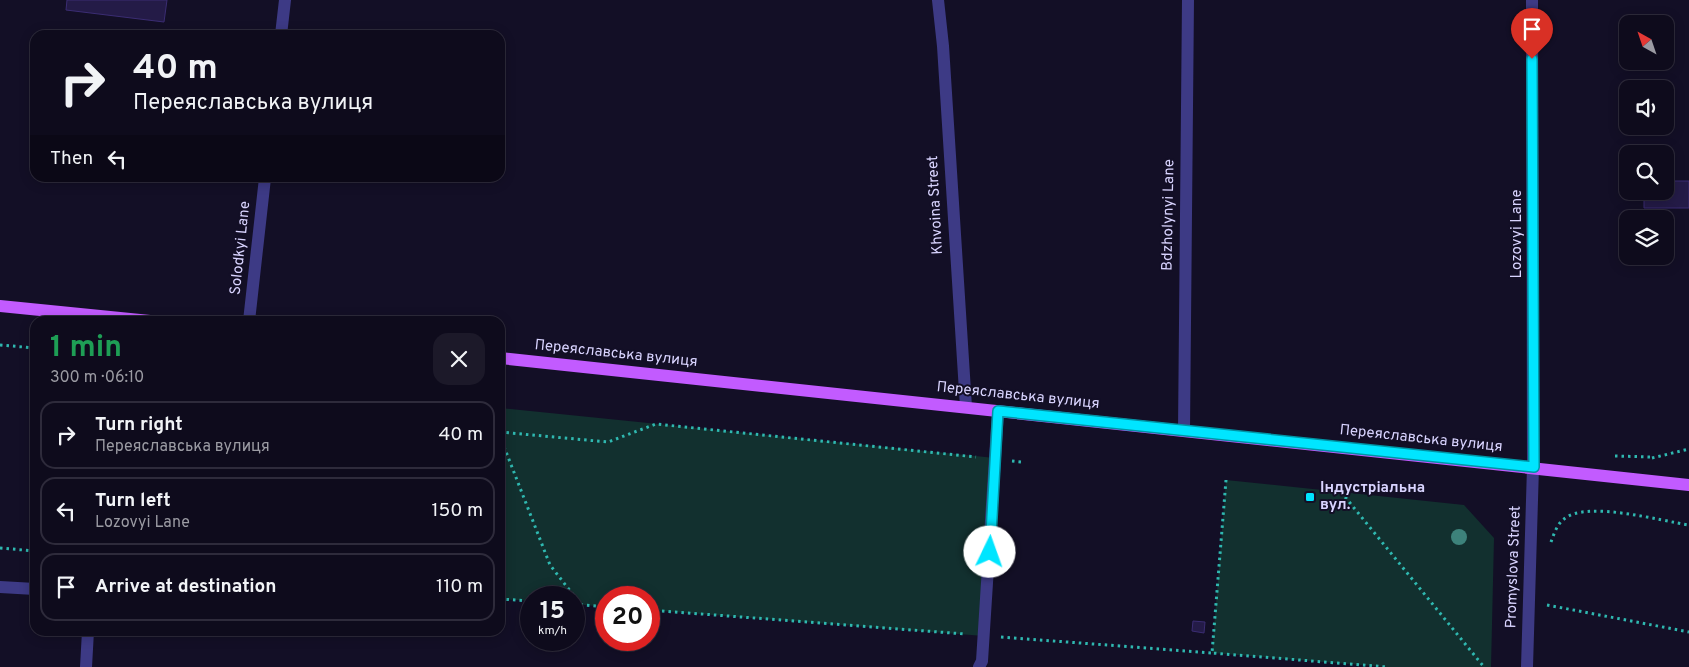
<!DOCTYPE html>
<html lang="en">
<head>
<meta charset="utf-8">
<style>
	body { margin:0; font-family:Overpass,sans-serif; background:#1c1929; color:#f1f3f6; height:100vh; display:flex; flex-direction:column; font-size:19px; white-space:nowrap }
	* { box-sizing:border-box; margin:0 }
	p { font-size:16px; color:#9b9ba3 }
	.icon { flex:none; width:28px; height:28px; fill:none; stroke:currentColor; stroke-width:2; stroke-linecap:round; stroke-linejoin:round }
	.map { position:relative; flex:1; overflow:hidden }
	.side { position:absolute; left:30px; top:316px; width:475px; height:320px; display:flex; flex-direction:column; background:#0e0b1c; border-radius:15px; box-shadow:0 2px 12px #0003,0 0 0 1px #2e2b3b }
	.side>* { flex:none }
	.top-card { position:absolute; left:30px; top:30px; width:475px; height:152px; border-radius:15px; box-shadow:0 2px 12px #0003,0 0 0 1px #2e2b3b; background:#0e0b1c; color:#f1f3f6; overflow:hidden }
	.needle { width:32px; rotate:320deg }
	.buttons { position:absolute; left:1619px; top:15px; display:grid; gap:10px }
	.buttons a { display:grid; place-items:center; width:55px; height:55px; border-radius:10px; background:#0e0b1c; box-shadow:0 2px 12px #0003,0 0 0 1px #2e2b3b; font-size:25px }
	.speed { position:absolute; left:520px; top:586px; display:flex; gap:10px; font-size:25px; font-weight:700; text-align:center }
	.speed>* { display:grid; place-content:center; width:65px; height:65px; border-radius:50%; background:#0e0b1c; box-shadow:0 2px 12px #0003,0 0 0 1px #2e2b3b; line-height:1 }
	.speed small { font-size:12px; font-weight:400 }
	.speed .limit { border:8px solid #d22; background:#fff; color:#111 }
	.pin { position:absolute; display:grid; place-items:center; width:42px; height:42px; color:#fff; margin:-51px -21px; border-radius:50% 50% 50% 0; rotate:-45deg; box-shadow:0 0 5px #0007 }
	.pin .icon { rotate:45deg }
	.me { position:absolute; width:55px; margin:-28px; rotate:3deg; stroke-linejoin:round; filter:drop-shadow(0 0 4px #0008) }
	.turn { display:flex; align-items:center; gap:18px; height:105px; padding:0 20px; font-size:22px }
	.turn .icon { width:65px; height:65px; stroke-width:2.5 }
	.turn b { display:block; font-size:35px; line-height:42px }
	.then { display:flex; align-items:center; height:48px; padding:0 20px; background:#0003; gap:10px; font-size:19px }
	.round { display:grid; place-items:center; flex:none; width:52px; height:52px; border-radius:15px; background:#1c1929 }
	.overview { display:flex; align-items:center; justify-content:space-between; height:85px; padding:0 20px }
	h1 { font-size:30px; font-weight:700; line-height:38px; color:#1e9e55 }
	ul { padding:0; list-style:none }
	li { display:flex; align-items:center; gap:15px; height:68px; margin:0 10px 8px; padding:0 10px; border:2px solid #2e2b3b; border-radius:15px }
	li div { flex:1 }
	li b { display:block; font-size:19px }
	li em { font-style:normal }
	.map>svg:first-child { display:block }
	.green { fill:#12302f }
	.building { fill:#241b47; stroke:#3b2d73 }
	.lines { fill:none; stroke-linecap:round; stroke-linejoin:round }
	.path { stroke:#2fb8b0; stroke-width:3; stroke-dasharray:2.5 4; stroke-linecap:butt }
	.minor { stroke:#3d3a85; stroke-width:12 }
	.major { stroke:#c25bff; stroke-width:12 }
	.tree { fill:#3d827b }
	.route-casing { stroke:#0095a6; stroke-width:12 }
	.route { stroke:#00e5ff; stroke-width:9 }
	.poi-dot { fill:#00e5ff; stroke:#130f26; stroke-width:2 }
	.labels { text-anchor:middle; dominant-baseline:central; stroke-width:4; stroke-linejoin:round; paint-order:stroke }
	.street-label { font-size:15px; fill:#d9d4ff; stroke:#130f26 }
	.poi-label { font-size:15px; font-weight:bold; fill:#d9d4ff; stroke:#130f26; text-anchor:start }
</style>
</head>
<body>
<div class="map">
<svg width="1689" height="667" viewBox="0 0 1689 667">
	<rect width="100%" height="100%" fill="#130f26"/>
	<path class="green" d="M500 408 995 458 984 636 649 610V598H606V607L574 604V598H531V601L500 599Z
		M1226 480 1464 505 1494 538 1491 667H1387L1212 653Z"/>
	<path class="building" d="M67 0H167L164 22 66 10Z
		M1665 181H1689V208H1644V191H1665Z
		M1193 621 1205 622 1204 633 1192 631Z"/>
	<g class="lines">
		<path class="path" d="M0 345 35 348
			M500 432 608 442 656 424 976 457
			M500 442 503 444 550 565 581 605
			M1615 456 1652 457
			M1652 458 1689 449
			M1012 461 1022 462
			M1226 480 1212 653 1387 667
			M1341 492 1484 667
			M1551 542C1554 534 1557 524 1564 519 1586 500 1661 521 1689 525
			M0 548 35 551
			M500 599 531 601
			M574 604 606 607
			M1547 605 1689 632
			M649 610 965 634
			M1001 637 1212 653"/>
		<path class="minor" d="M938 0 943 46 966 407
			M281 35 285 0
			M249 321 265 178
			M1184 430 1188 0
			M0 587 35 589
			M86 667 88 631
			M979 667 982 661 998 411
			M1527 667 1533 467 1532 0"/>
		<path class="major" d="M0 306 150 321
			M500 358 1689 485"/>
	</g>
	<circle class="tree" cx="1459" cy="537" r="8"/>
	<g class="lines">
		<defs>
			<path id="route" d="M990 552 998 411 1534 467 1532 59"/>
		</defs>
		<use href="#route" class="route-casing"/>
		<use href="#route" class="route"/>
	</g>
	<rect class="poi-dot" x="1305" y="492" width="10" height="10" rx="2.5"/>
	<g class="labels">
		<g class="street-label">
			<text transform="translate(936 205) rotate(-93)">Khvoina Street</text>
			<text transform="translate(1169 215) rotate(-89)">Bdzholynyi Lane</text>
			<text transform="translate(1517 234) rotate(-90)">Lozovyi Lane</text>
			<text transform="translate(241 248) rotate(-84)">Solodkyi Lane</text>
			<text transform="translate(616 354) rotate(6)">Переяславська вулиця</text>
			<text transform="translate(1018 396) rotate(6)">Переяславська вулиця</text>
			<text transform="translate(1421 439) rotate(6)">Переяславська вулиця</text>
			<text transform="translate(1514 567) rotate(-88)">Promyslova Street</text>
		</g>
		<g class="poi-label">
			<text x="1320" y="488">Індустріальна<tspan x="1320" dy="17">вул.</tspan></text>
		</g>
	</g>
</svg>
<div class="buttons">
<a><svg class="needle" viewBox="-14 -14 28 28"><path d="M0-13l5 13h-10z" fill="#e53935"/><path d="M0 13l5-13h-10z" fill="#9b9ba3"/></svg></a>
<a><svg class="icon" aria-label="sound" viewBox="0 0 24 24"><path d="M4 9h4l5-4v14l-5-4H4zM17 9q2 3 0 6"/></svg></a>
<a><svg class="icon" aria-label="search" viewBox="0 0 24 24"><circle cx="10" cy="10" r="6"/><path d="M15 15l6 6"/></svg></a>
<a><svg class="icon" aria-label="layers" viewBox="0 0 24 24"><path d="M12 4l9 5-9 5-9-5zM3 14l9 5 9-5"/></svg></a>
</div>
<div class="speed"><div>15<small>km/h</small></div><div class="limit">20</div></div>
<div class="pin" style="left:1532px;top:59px;background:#d93025"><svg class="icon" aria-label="arrive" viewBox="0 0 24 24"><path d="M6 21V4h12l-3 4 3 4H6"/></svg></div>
<svg class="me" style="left:990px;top:552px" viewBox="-20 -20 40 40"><circle r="19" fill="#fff"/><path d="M0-13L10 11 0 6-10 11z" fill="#00e5ff"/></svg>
<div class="top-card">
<div class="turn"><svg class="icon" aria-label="right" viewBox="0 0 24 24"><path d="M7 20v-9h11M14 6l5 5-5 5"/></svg><div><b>40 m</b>Переяславська вулиця</div></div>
<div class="then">Then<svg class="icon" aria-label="left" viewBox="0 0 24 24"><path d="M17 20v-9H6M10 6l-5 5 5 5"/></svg></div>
</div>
<section class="side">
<div class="overview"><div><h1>1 min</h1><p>300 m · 06:10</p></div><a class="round"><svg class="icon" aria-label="close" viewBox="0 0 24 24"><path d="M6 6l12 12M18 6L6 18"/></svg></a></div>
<ul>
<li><svg class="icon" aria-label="right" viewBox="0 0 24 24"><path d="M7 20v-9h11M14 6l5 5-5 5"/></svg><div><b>Turn right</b><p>Переяславська вулиця</p></div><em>40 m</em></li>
<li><svg class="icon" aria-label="left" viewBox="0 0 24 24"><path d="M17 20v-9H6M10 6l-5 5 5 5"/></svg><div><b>Turn left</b><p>Lozovyi Lane</p></div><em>150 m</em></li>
<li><svg class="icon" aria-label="arrive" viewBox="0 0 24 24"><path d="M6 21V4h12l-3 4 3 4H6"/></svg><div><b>Arrive at destination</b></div><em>110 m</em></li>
</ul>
</section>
</div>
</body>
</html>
